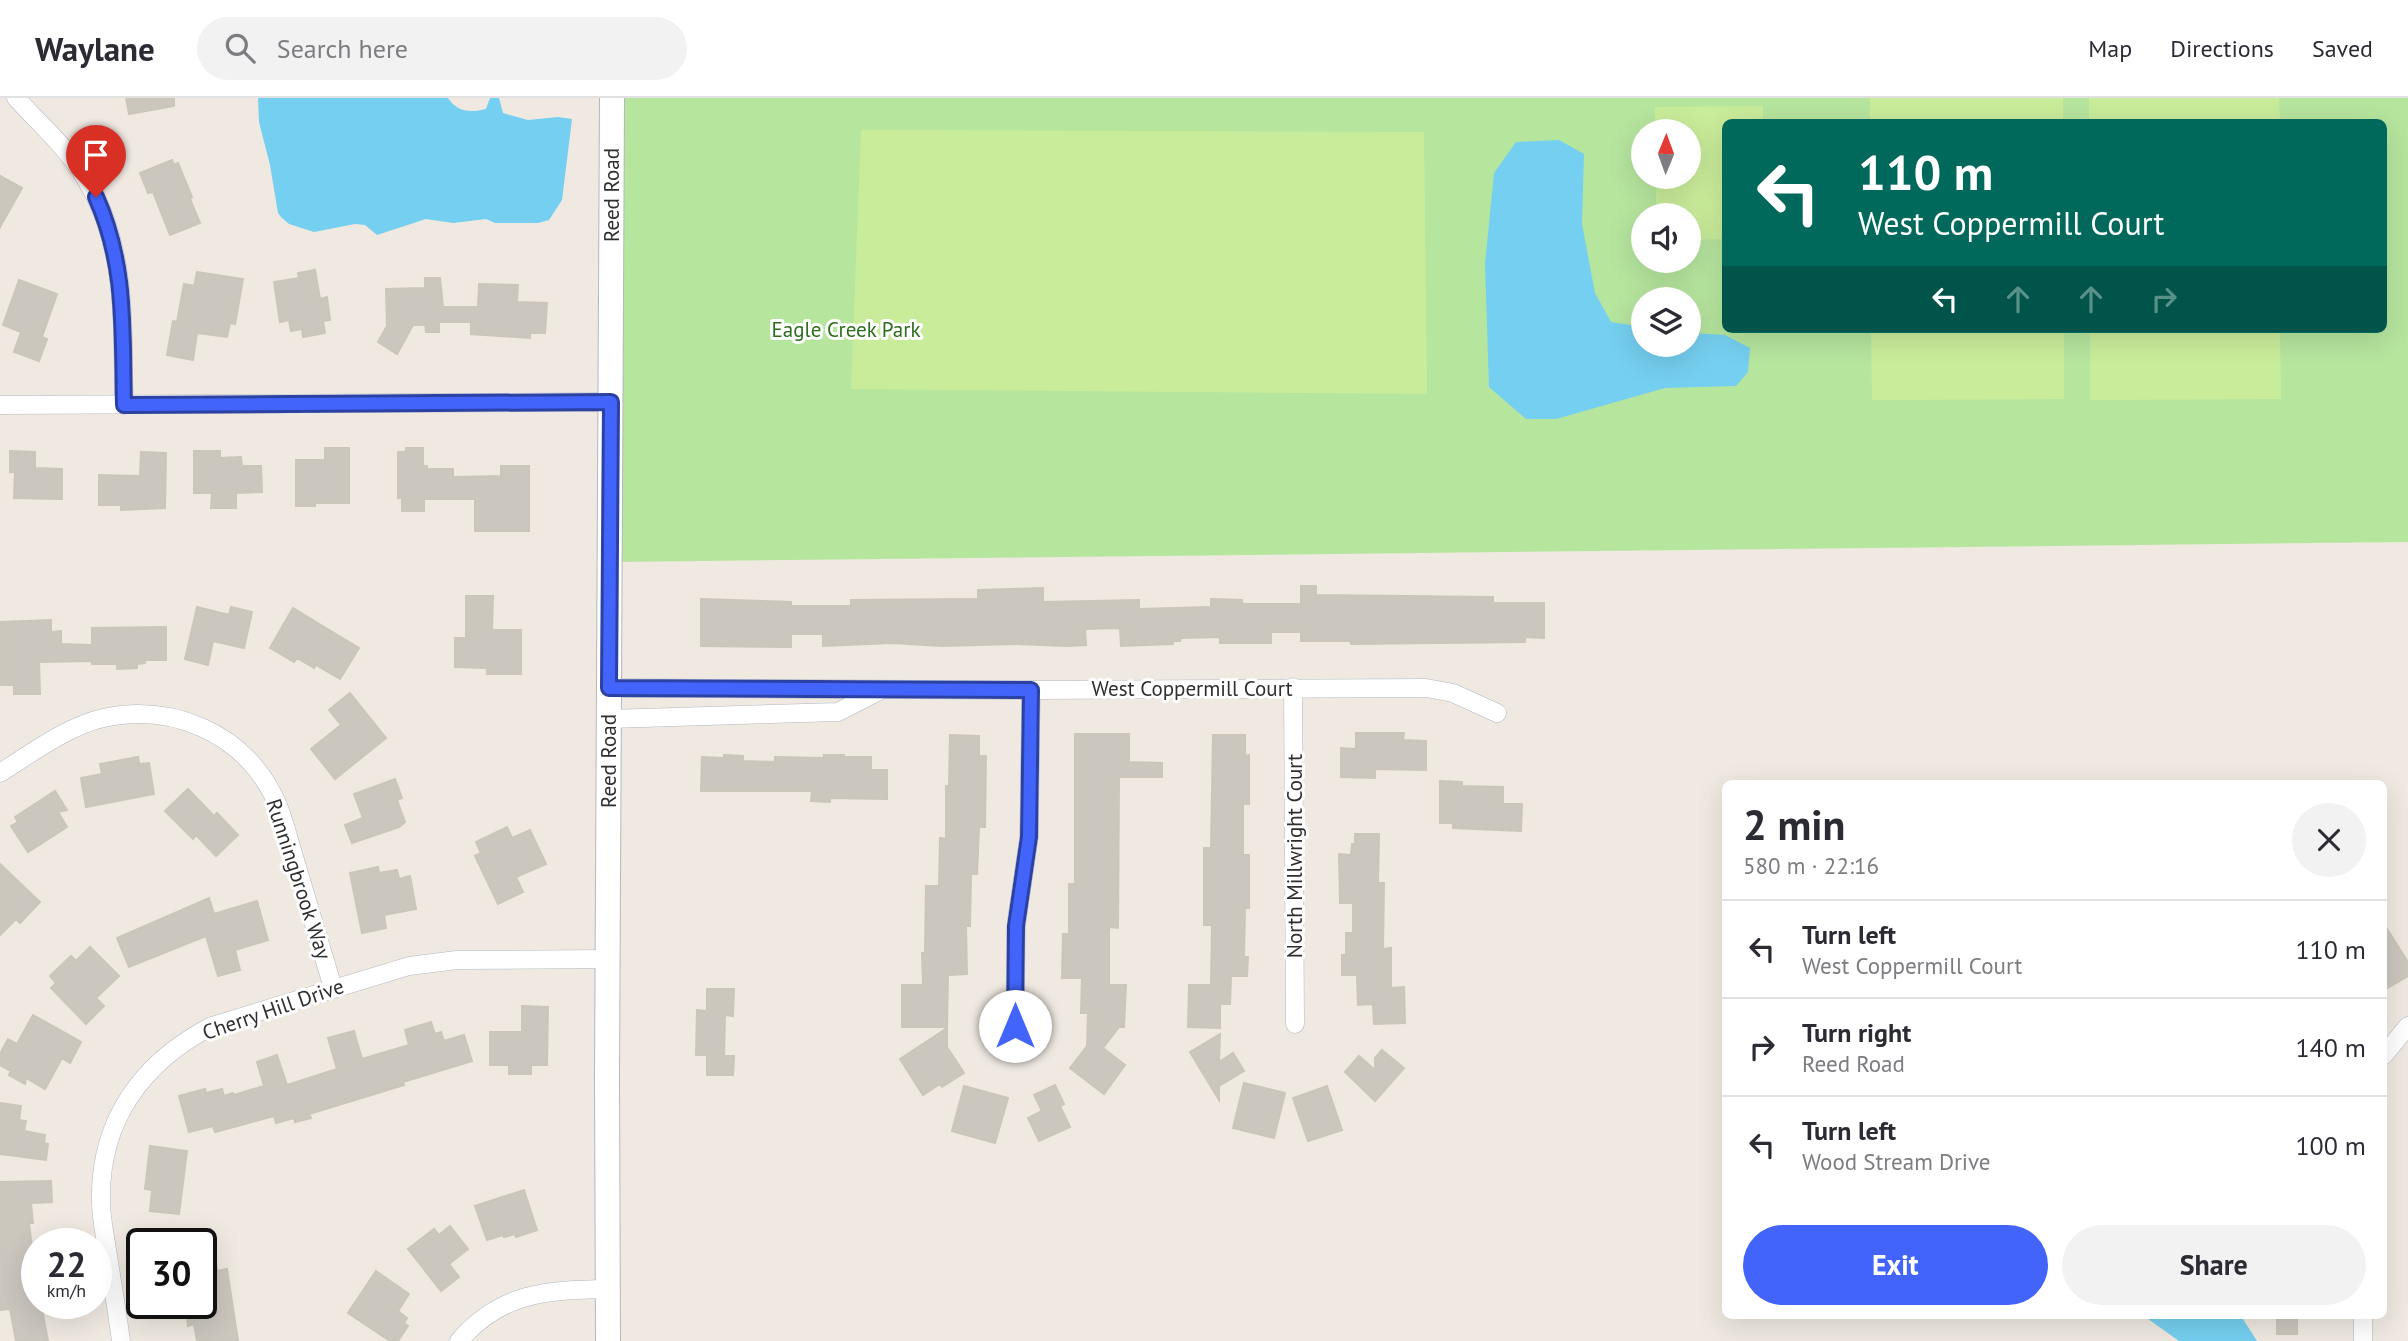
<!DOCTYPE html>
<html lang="en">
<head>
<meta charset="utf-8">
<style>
	body { margin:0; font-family:"PT Sans",sans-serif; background:#f2f2f3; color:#2b2b33; height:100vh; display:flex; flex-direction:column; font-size:26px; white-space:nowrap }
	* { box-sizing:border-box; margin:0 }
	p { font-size:23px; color:#7c7c81 }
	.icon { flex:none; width:38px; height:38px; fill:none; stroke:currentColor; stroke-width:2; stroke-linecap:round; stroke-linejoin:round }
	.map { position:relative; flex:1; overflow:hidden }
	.panel { position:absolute; left:1722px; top:682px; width:665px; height:539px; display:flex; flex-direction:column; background:#fff; border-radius:10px; box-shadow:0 7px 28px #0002 }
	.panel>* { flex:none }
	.guide { position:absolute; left:1722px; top:21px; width:665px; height:214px; border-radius:10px; box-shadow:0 7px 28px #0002; background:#00695c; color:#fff; overflow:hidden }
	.needle { width:46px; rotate:1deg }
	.buttons { position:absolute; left:1631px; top:21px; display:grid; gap:14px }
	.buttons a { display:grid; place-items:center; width:70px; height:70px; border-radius:50%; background:#fff; box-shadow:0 7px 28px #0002; font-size:35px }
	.speed { position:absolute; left:21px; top:1130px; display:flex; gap:14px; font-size:35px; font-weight:700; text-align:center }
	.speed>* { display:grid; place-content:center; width:91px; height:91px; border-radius:50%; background:#fff; box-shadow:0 7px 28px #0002; line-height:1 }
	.speed small { font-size:18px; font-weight:400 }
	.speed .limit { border:4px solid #111; border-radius:10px; background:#fff; color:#111 }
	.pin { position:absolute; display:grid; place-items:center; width:60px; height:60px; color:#fff; margin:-72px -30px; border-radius:50% 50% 50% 0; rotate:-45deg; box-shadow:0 0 7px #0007 }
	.pin .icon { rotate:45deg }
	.me { position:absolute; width:77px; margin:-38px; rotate:0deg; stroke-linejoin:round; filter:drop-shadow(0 0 5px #0008) }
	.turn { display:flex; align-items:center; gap:24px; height:147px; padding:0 21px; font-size:32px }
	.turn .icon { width:91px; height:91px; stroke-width:2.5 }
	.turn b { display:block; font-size:49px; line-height:60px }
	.lanes { display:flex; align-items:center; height:66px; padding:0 21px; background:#0003; justify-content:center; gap:35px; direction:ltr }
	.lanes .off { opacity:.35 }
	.round { display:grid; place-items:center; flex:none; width:74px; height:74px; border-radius:37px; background:#f2f2f3 }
	.summary { display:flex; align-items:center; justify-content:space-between; height:119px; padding:0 21px }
	h1 { font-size:42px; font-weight:600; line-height:52px }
	.primary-button { display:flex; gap:14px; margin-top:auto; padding:14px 21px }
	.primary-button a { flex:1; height:80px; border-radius:42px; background:#4264fb; color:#fff; font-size:28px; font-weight:600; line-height:80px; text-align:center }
	.primary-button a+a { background:#f2f2f3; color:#2b2b33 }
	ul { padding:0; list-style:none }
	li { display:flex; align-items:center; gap:21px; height:98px; padding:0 21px; border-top:2px solid #e1e1e2 }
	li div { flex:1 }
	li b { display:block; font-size:26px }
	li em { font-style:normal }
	header { display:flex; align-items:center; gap:42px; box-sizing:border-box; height:98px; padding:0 35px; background:#fff; border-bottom:2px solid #e1e1e2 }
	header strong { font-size:33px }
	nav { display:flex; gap:38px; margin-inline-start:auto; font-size:24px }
	.search { width:490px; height:63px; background:#f2f2f3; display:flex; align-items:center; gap:18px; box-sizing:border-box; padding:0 24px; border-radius:38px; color:#7c7c81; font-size:26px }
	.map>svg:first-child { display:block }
	.green { fill:#b6e59e; fill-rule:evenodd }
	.pitch { fill:#c9ec9a }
	.water { fill:#75cff0 }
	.building { fill:#cbc7bf; stroke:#cbc5ba; stroke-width:2 }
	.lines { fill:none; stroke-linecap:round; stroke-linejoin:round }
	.street-casing { stroke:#b4b7c1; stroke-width:19 }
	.secondary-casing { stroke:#b4b7c1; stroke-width:26 }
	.street { stroke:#fff; stroke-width:18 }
	.secondary { stroke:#fff; stroke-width:24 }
	.route-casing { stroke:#2b41a3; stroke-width:18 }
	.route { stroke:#4264fb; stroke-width:12 }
	.labels { text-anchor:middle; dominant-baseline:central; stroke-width:6; stroke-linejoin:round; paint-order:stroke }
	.street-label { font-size:21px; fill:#2e2e2e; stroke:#fff }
	.park-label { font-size:21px; fill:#2c6e1b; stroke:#fff }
</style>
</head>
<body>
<header>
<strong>Waylane</strong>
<div class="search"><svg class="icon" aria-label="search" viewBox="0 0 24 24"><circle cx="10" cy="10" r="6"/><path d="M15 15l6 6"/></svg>Search here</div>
<nav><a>Map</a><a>Directions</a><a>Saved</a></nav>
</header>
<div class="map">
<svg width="2408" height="1243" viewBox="0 0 2408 1243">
	<rect width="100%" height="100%" fill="#efe9e1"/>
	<path class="green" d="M616 0H2408V444L614 464ZM1726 24H2384V231H1726ZM1643 33H1689V79H1643ZM1643 117H1689V163H1643ZM1643 201H1689V247H1643Z"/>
	<path class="pitch" d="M1870 0H2063V24H1870Z
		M2089 0H2279L2280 24H2089Z
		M1763 8V24H1726L1725 141 1689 142V117H1656V79H1689V33H1655V9Z
		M861 32 1424 34 1427 296 851 291Z
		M1871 231H2064V301L1872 302Z
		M2090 231H2280L2281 301 2090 302Z"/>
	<path class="water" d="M258 0H448C457 14 470 15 486 11L490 0H499L503 15 528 22 558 19 572 21 562 102 549 122 538 125H495L486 121 453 125 426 121 377 137 365 127 355 126 314 134 289 126 281 119 278 115 270 67 259 24Z
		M1559 42 1584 56 1582 126 1595 195 1611 224 1643 229V247H1689V235L1725 237 1750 250 1748 274 1736 288 1665 290 1556 321H1526L1489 289 1485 166 1494 75 1516 44Z
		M2144 1218H2241L2257 1243H2179Z"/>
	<path class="building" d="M126 0H174V8L129 16Z
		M172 62 174 67 178 65 192 99 190 101 200 125 170 137 153 94 148 95 140 75Z
		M0 78 22 90 0 129Z
		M315 172 320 201 327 199 330 222 323 223 325 235 303 239 302 231 291 233 289 222 280 224 274 184 299 180 298 175Z
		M197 174 243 181 235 226 230 225 227 239 197 235 193 262 167 257 173 223 177 224 184 186 194 188Z
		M425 180H440L443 209H478L479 186 518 187 517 204 547 205 545 235H530V240L471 236V224H439V234H426L425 224V227H413L397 256 378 244 387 228 386 191 425 190Z
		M19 182 57 196 42 239 47 241 39 263 14 254 21 234 3 227Z
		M325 350H349V405H315V408H296V362H325Z
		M406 350H423V368H427V371H453V379L501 378V368H529V433H475V401H424V413H402V400H398V354H406Z
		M10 353 35 354V370L62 371V401L14 400 15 374H10Z
		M194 353H220V360L241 359 242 368H261L262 394 236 395V410H211L212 395H194Z
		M141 354 166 355 165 410 121 412V407H99V377L140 378Z
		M1301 488H1316V497L1493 499V505H1544V540L1525 539V544L1351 546V543H1301V534H1271V545H1220V539L1181 540 1180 543H1173V546L1121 548 1120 530 1085 531 1086 547 1067 548 1016 546 942 548 892 545 823 548V536H791V549L701 548V501L791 504V508H851V502L978 501V492L1043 490V504L1139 502V511L1211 509V501L1242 502V506H1301Z
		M466 498H493L492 532H521V576H487V570L455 569V540H466Z
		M197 509 229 517 231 509 252 514 244 550 213 543 208 567 185 561Z
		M293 510 359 550 340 581 316 567 314 570 297 560 294 564 270 550Z
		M51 522V534L61 533V546L92 547V530L166 529V562H145V565L137 566V570L117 571V566H92V563L39 564 40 596H14V587H0V524Z
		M350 595 386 640 335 681 311 651 341 627 329 612Z
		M1356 635H1404L1403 642 1426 643V672L1375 671V680L1341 679V650L1356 651Z
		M1075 636H1129V664L1162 665V679H1119L1118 830 1109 829V887H1126L1124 929H1119L1103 950 1125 967 1104 996 1070 970 1087 948 1088 915H1081L1082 880H1062L1063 836H1069V786H1075Z
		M950 637 979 638V658H986L985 729H979L977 776H971L970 828H966L967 876 948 877 947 929H902V887H923L922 855H925L926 788H939L940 740 946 741V688H949Z
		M1213 637H1245V658L1249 657V706H1243V757H1249V810H1245L1244 859H1248L1247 878H1231L1230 906H1220V930L1188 929 1189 887H1211L1212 827H1204V750H1211Z
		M724 657 743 658V663L775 664V659L824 660V657H844V659H871V672H887V701L830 700V704L811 703 812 693H701L702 659 724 660Z
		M138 659 139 666 149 665 154 696 86 709 81 680 102 676 100 666Z
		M395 681 402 700 397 702 405 724 399 729 352 745 345 727 363 720 354 696Z
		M1440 683 1462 684V688L1503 689V706H1522L1521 733 1453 730V725H1440Z
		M188 691 214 718 217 715 238 737 216 758 196 737 193 741 165 713Z
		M55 693 67 712 58 714 67 729 28 754 11 728 18 724 15 719Z
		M507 729 512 740 530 732 546 766 516 779 523 794 498 806 475 758 481 755 476 744Z
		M1355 736H1379L1378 785H1384L1383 851 1391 850V890L1404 889 1405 925 1374 926 1373 906 1358 907 1357 877H1342V857H1346V835H1353V805H1340L1339 756 1351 757 1352 746H1355Z
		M0 766 40 804 20 825 16 821 0 837Z
		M378 769 379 775 397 772 399 781 410 778 416 811 384 817 386 830 362 835 350 775Z
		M209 800 214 816 257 803 268 842 235 852 240 872 218 878 206 838 129 869 117 840Z
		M2384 826 2408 864V878L2384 892Z
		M90 849 119 878 96 900 104 908 86 926 51 890 56 885 50 878 71 858 76 863Z
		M707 891H734L733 918 725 917 724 958H734L733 977H707V957H696L697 912 707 913Z
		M522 908 548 909 547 967H531V976H509V967H490V934H522Z
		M33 917 81 944 70 965 62 960 45 991 26 980 25 986 9 977 11 973 0 967V956L8 941 17 946Z
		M431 924 435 936 441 934 444 943 464 937 472 963 403 984 404 987 309 1016 311 1020 295 1024 294 1020 276 1025 274 1018 215 1034 213 1028 189 1034 179 998 205 991 206 995 222 991 224 998 233 995 234 997 264 988 257 964 277 957 287 987 337 971 328 940 354 933 362 961 409 947 405 932Z
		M947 930V949L964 975 942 989 940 986 923 997 900 961Z
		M1220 936 1219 964 1233 955 1244 973 1219 988V1002L1190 954Z
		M1382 952 1404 970 1375 1003 1345 974 1359 958 1375 972V960Z
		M1244 985 1285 995 1274 1040 1233 1030Z
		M1055 987 1064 1006 1060 1008 1070 1029 1039 1043 1028 1020 1042 1013 1034 997Z
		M964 988 1008 1000 995 1045 952 1033Z
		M1327 988 1342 1032 1308 1043 1293 1000Z
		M0 1005 21 1008 19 1022 26 1023 24 1033 45 1037 44 1045 48 1046 46 1062 0 1056Z
		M150 1048 187 1053 179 1116 150 1113 152 1092 145 1091Z
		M51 1083 52 1104 31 1105 33 1125H29L34 1165 37 1164V1206H41L48 1243H16L10 1211 0 1212V1084Z
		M524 1092 537 1132 516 1139 515 1136 504 1139 503 1137 487 1142 475 1108Z
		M450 1128 468 1151 449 1166 459 1179 441 1193 408 1151 434 1131 439 1137Z
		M211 1131 217 1173 227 1171 238 1243H197L194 1226 188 1228 186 1208 201 1206V1132Z
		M376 1173 409 1196 398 1213 407 1220 404 1225 408 1228 398 1243H390L348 1215Z
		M2277 1218H2297V1236H2277Z"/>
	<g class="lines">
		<defs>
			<path id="street" d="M16 0C40 26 68 51 86 81 128 150 122 229 124 307
				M0 307 611 304
				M1293 589 1295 926
				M609 590 1031 592 1426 590 1453 595 1497 615
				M609 621 838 614 879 593
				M0 675C30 656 68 628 103 620 171 605 241 634 273 697 284 717 288 741 295 762 308 805 320 847 333 890
				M1015 928 1016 828 1029 739 1031 592
				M2384 957 2408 928
				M121 1243C117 1213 112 1183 107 1152 105 1137 101 1120 101 1104 99 1023 142 964 212 928L409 868 457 862 607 861
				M459 1243C501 1194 547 1192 608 1191
				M2363 1243V1218"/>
			<path id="secondary" d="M608 1243 607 979 612 0"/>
		</defs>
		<use href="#street" class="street-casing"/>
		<use href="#secondary" class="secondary-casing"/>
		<use href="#street" class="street"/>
		<use href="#secondary" class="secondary"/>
	</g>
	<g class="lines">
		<defs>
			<path id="route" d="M96 99C127 168 122 233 124 307L611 304 609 590 1031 592 1029 739 1016 828 1015 928"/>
		</defs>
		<use href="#route" class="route-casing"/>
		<use href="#route" class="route"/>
	</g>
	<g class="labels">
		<g class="street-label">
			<text transform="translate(611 97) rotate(-90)">Reed Road</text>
			<text x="1192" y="590">West Coppermill Court</text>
			<text transform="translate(608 663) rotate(-90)">Reed Road</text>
			<text transform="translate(1294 758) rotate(-90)">North Millwright Court</text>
			<text transform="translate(299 781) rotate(72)">Runningbrook Way</text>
			<text transform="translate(273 911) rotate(-19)">Cherry Hill Drive</text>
		</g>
		<g class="park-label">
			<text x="846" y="231">Eagle Creek Park</text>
		</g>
	</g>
</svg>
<div class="buttons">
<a><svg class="needle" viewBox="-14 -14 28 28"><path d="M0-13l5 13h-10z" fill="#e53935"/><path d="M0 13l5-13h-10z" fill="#7c7c81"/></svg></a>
<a><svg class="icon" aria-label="sound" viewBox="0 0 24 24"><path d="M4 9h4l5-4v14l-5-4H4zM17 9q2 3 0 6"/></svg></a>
<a><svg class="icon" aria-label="layers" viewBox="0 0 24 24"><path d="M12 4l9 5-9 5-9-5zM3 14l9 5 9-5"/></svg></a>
</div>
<div class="speed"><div>22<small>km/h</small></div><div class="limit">30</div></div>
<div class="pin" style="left:96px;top:99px;background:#d93025"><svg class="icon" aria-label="arrive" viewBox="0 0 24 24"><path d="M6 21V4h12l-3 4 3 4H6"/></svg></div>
<svg class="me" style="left:1015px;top:928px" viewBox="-20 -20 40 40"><circle r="19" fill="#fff"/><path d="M0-13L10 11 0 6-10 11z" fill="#4264fb"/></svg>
<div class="guide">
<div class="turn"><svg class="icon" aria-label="left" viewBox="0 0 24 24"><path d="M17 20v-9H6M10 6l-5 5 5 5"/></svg><div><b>110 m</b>West Coppermill Court</div></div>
<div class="lanes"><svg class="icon" aria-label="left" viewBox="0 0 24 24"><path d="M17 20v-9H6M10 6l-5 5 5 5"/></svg><svg class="icon off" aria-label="ahead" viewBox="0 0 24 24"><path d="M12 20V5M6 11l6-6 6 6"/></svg><svg class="icon off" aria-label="ahead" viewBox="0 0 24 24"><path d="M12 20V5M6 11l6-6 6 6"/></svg><svg class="icon off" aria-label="right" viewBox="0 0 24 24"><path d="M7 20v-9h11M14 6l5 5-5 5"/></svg></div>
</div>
<section class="panel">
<div class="summary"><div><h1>2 min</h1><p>580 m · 22:16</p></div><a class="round"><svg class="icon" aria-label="close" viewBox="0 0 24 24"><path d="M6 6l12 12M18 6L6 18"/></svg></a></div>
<ul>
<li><svg class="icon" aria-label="left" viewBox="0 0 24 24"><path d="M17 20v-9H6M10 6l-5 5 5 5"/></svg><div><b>Turn left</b><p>West Coppermill Court</p></div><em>110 m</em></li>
<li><svg class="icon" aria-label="right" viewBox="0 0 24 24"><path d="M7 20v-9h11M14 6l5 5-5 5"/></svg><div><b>Turn right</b><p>Reed Road</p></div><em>140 m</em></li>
<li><svg class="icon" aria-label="left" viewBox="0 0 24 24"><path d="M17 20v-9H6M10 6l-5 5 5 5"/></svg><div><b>Turn left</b><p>Wood Stream Drive</p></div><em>100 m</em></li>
</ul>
<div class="primary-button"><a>Exit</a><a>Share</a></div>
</section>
</div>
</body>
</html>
